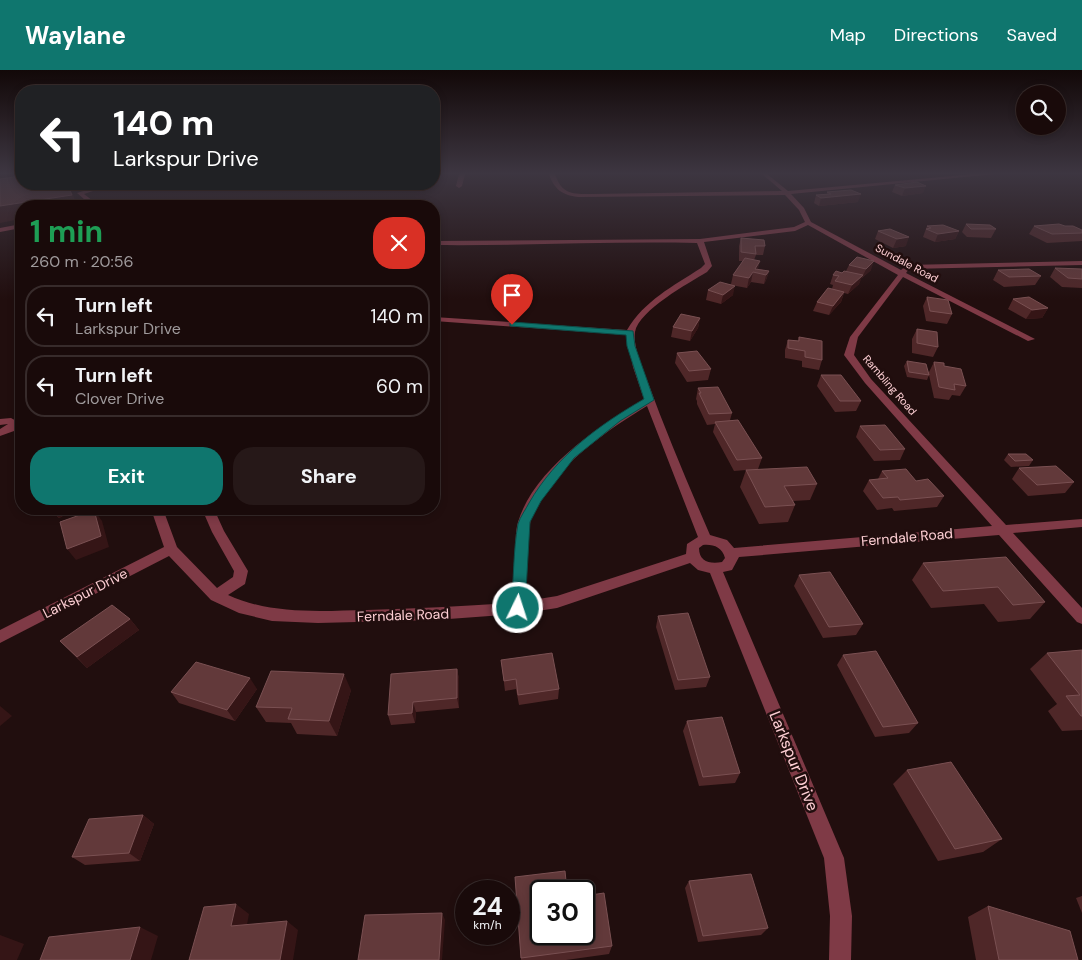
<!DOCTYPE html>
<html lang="en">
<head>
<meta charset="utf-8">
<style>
	body { margin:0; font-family:"DM Sans",sans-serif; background:#261818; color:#f1f3f6; height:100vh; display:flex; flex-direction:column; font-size:19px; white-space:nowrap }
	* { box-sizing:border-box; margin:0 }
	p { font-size:16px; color:#9f9a9c }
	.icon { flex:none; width:28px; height:28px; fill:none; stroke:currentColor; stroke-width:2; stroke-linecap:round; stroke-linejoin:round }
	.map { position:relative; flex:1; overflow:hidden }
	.side { position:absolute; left:15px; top:130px; width:425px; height:315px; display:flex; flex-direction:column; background:#190a0a; border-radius:20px; box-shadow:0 2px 8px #0003,0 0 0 1px #372b2b }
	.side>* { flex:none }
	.hud { position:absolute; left:15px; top:15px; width:425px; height:105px; border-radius:20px; box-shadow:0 2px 8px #0003,0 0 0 1px #372b2b; background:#202124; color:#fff; overflow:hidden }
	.controls { position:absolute; left:1016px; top:15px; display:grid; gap:10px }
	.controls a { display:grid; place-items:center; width:50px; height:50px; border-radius:50%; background:#190a0a; box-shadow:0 2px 8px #0003,0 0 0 1px #372b2b; font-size:25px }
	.speed { position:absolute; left:455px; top:810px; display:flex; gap:10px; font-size:25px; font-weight:700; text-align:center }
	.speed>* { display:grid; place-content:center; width:65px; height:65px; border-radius:50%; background:#190a0a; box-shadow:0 2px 8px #0003,0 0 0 1px #372b2b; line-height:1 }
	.speed small { font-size:12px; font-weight:400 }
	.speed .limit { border:2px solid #111; border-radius:8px; background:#fff; color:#111 }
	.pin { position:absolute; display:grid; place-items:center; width:42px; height:42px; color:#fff; margin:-51px -21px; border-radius:50% 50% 50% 0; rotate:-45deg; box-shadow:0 0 5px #0007 }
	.pin .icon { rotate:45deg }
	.me { position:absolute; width:55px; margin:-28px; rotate:4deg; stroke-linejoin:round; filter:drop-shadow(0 0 4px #0008) }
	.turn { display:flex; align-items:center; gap:18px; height:105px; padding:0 15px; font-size:22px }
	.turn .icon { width:65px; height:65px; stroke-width:2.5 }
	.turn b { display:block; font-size:35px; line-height:42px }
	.round { display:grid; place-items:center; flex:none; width:52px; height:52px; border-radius:20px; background:#261818 }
	.headline { display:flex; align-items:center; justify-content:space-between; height:85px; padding:0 15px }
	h1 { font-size:30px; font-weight:700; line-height:38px; color:#1e9e55 }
	.primary-button { display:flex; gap:10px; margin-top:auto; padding:10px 15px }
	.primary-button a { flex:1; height:58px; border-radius:20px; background:#0f766e; color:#fff; font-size:20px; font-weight:700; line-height:58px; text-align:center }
	.primary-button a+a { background:#261818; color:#f1f3f6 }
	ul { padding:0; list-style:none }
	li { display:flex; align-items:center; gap:15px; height:62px; margin:0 10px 8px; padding:0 5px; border:2px solid #372b2b; border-radius:20px }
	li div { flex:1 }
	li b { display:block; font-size:19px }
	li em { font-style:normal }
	header { display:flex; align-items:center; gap:30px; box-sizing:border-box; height:70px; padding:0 25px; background:#0f766e; color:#fff }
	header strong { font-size:24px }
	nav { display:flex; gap:28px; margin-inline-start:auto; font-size:18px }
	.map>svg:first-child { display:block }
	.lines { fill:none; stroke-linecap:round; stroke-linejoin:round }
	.minor { fill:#7f3a46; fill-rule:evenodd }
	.wall { fill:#4f2728 }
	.shaded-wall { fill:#351516 }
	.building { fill:#62393a; stroke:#7a5052 }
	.route { fill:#0f766e; stroke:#0a4d48 }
	.labels { text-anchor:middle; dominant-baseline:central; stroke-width:5; stroke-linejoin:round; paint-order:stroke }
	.far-street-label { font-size:11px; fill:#fecfd4; stroke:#210e0e }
	.street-label { font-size:14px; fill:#fecfd4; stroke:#210e0e }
	.near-street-label { font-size:16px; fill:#fecfd4; stroke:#210e0e }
</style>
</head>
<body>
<header>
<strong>Waylane</strong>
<nav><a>Map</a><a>Directions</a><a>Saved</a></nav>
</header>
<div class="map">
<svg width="1082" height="890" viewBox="0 0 1082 890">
	<rect width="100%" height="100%" fill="#210e0e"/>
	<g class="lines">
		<path class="minor" d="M459 104H465L462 116 459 118 456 116Z
			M549 104H555C562 125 573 124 592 124L782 121 762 104H767L788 121 974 104H995L791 124 804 138 811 152 901 200 907 195 1082 191V195L909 199 906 203 1035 269 1028 271 903 207 858 267 854 285 871 309 1006 455 1082 449V457L1013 463 1082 538V554L1077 552 999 465 739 487 732 500 723 502 844 788 852 846 851 890H829L830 846 824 788 710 503 698 500 690 493 557 538 518 544 435 550 318 553 272 551 239 543 211 530 169 486 0 573V560L164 477 151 439H163L177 477 217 518 233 507 234 501 212 462 202 439H214L224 461 248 501 245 514 228 525C272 545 320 541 367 540 415 539 463 536 511 533 512 516 514 500 515 483 516 473 515 462 518 452 534 399 599 356 644 329L633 297 627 265 434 251V247L627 260C644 231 673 216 701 198L705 194 697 173C610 171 522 176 434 175V171L700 169 794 157 805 152 799 140 785 125 578 127C562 125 554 119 549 104ZM808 155 898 205 850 267 844 285 865 313 992 456 734 478 727 470 710 465C688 414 666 362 647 310 642 296 633 277 635 262 639 240 689 213 707 202L712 196 704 172 795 161ZM647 336 698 467 687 474 686 484 557 526 526 531C527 507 525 477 530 454 540 406 607 360 647 336ZM703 475C713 474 722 477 725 488L722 492C710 494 699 492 699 478Z
			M106 114H114L84 124 97 134V136H90L91 135 77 123Z
			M21 154V158L0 162V158Z
			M11 348 20 353 14 361 0 366V359L8 354 0 355V349Z"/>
	</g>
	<path class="wall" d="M895 115 923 123 902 126 892 122Z
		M827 122 858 132 819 136 814 133 816 125 827 124Z
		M966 154 996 159 991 168 967 167 962 162Z
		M927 156 959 161 955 169 935 172 923 167Z
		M1034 156H1065L1082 160V171L1047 173 1029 164Z
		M890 159 906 176 893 178 875 169 878 161Z
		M741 168 765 176 763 185H756L754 190 758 199 769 201 766 210 764 214 751 212 747 218 731 215 733 225 721 234 706 230 708 220 731 214 733 205 743 191H739V176Z
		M849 195 871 200 862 208H861L859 214 848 224 844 223 841 232 829 245 813 241 817 232 832 219 833 215 830 214 833 205 846 201Z
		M1055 198 1082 199V218L1062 217 1050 207Z
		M998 200 1041 206 1035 215 1004 217 993 210Z
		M927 227 952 244 947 254 926 251 923 236Z
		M1013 229 1048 238 1042 248 1026 249 1008 239Z
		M700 248 698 258 690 271 671 267 673 257Z
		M917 259 938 277 933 287 912 283V269Z
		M799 267 822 290 819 300 802 297V291L785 288V280L788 270 798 271Z
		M677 283 711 299 708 310 687 312 675 293Z
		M907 291 929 302 934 292 944 296 966 316 960 326 952 325 949 330 934 328 929 305 927 310 907 307 904 296Z
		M821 305 861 331 856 341 835 342 817 316Z
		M698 318 732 343 730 350 762 388 758 399 734 401 713 362 715 354 707 355 697 334V331L696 329Z
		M860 356 905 379 900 390 874 391 856 367Z
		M1008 384 1033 390 1029 396 1011 397 1004 390Z
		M1019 398 1074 412 1065 423 1028 426 1012 409Z
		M746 400 817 414 810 430 793 431 795 435 788 452 759 454 740 417Z
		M882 401 916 411 944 426 937 437 894 441 892 438 877 440 863 421 869 410 878 409Z
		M50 439H76L59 448Z
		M923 493 1045 532 1030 549 998 552 984 534 931 538 912 510Z
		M799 505 863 554 856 565 823 568 794 516Z
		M658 546 710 607 706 617 675 620 656 557Z
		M130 549 139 560 87 598 60 571Z
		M1082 580V660L1062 661 1048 641 1057 634 1030 599 1047 583Z
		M843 585 918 653 909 663 875 667 837 595Z
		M501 590 559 619 558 629 519 635 516 619 505 621Z
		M457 599 459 609V638L416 642 415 653 391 655 388 645Z
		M257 619 235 651 179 633 171 622Z
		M351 620 337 666 297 664 291 653 266 652 256 637Z
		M687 651 740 703 735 713 699 716 683 661Z
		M907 700 1002 769 983 782 938 791 893 714Z
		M143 745 154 754 140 791 85 795 72 787Z
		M515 807 541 821 612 876 609 884 566 890H521Z
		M689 811 768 858 761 865 698 872 685 818Z
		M1082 826V843L1076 828Z
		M988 836 1078 890H976L968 847Z"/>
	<path class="shaded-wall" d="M68 114 78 136H21V149L0 153V136Z
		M926 116 923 123 902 126 905 118Z
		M861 124 858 132 819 136 821 128Z
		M959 161 955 169 935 172 938 164Z
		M909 167 906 176 893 178 897 169Z
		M760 191 758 200 755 199Z
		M874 191 871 200 862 208 866 199Z
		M769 201 766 210 764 214 766 205Z
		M753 202 751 212 747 218 749 208Z
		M863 205 859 214 848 224 852 215Z
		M735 216 733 225 721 234 723 225Z
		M844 222 841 232 829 245 833 236Z
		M1048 238 1042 248 1026 249 1032 240Z
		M700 248 698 258 690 271 692 261Z
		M36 439H44L38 442Z
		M52 439H76L59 448Z
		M94 440 102 451 109 477 76 490 67 479Z
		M130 549 139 560 87 598 77 587Z
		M457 599 459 609V638L457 628Z
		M344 604 351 620 337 666 329 651Z
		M250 608 257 619 235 651 227 640Z
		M413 632 416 642 415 653 412 643Z
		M0 636 12 646 0 656Z
		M143 745 154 754 140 791 129 783Z
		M236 834 249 844 245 865 231 856Z
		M442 843 445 850 442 890H439Z
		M287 851 298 860 293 890H280Z
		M140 857 158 866 151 890H130Z
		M0 865 24 874 17 890H0Z"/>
	<path class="building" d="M21 106V114H67L72 125 0 136V109Z
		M917 112 926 116 905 118 895 115Z
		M851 120 861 124 821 128 816 125 831 124 827 122Z
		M966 154 990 155 996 159H971Z
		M1059 154 1065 156H1073L1082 160V163L1052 164 1034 156Z
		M943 155 959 161 938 164 926 159 931 158 927 156Z
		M890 159 909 167 897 169 878 161Z
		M741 168 764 170 765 176H755L756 184 741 182Z
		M857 187 874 191 866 199 849 195Z
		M745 188 760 191 755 199 769 201 766 205 753 202 749 208 733 205Z
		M1055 198 1082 199V209L1068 208Z
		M1029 199 1041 206 1009 207 998 200Z
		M836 201 842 203 844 201 863 205 852 215 835 211 839 206 833 205Z
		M720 212 735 216 723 225 708 220Z
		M828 218 844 222 833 236 817 232Z
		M927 227 948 230 952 244 930 241Z
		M1029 227 1048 238 1032 240 1013 229Z
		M681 244 700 248 692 261 673 257Z
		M917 259 937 262 938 277 917 273Z
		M799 267 822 271V290L805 287V281L788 278V270L799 271Z
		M697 281 711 299 689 301 677 283Z
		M907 291 926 294 929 305 909 302Z
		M934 292 944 293V296L961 299 966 316 954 314 955 320 939 317Z
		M821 305H841L861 331H840Z
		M718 317 732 343 709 344 699 323H701L698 318Z
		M738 350 762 388 737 390 715 352Z
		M885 355 905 379 880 380 860 356Z
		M1008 384H1026L1033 390 1015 391Z
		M1056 396 1074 412 1037 415 1019 398Z
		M807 397 817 414 784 416 795 435 765 437 746 400Z
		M906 399 916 411 928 409 944 426 900 430 898 427 883 428 869 410 888 408 882 401Z
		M94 440 101 466 67 479 60 452Z
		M1006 487 1045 532 1013 535 998 517 943 521 923 493Z
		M830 502 863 554 829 557 799 505Z
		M112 535 130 549 77 587 60 571Z
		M688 543 710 607 678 610 658 546Z
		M1082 580V646H1081L1066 626 1080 625 1047 583Z
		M876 581 918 653 883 657 843 585Z
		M552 583 559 619 518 625 516 609 504 611 501 590Z
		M196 592 250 608 227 640 171 622Z
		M457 599V628L413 632 412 643 388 645 391 604Z
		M271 601 344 604 329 651 288 649 292 638 256 637Z
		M722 647 740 703 703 707 687 651Z
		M951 692 1002 769 955 779 907 700Z
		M143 745 129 783 72 787 89 749Z
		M565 801 567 821H541V864H584V826L604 823 612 876 521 888 515 807Z
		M751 804 768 858 703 866 689 811Z
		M236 834 231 856 287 851 280 890H189L204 837Z
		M988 836 1070 861 1078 890H999Z
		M442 843 439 890H358L365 845Z
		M140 857 130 890H40L49 867Z"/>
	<linearGradient id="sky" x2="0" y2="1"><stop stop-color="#120808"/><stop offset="0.45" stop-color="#3d3641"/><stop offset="1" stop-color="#3d3641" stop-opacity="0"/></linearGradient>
	<rect width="1082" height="229" fill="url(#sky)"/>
	<path class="route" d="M512 252 633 261 635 276 654 330 620 351 574 388 541 431 530 452 525 538 523 542 518 543 513 542 511 538C514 510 513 481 518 454 520 447 526 439 529 433 556 386 599 355 644 329L627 276 626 265 510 256V253Z"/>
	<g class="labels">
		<g class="far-street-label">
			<text transform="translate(907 193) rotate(28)">Sundale Road</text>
			<text transform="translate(890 315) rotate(49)">Rambling Road</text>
		</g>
		<g class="street-label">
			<text transform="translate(907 467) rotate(-5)">Ferndale Road</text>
			<text transform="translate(85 523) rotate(-27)">Larkspur Drive</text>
			<text transform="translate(403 545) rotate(-2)">Ferndale Road</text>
		</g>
		<g class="near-street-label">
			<text transform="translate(794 691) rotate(68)">Larkspur Drive</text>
		</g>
	</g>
</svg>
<div class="controls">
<a><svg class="icon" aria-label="search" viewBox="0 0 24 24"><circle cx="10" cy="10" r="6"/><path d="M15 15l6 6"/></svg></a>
</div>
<div class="speed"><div>24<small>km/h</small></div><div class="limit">30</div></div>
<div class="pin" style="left:512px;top:255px;background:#d93025"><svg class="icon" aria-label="arrive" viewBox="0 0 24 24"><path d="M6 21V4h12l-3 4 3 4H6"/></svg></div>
<svg class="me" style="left:518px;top:538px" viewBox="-20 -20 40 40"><circle r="17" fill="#0f766e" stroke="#fff" stroke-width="3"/><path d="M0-11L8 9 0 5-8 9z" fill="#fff"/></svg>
<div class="hud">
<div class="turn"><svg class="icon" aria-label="left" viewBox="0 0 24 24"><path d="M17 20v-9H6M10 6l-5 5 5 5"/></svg><div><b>140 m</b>Larkspur Drive</div></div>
</div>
<section class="side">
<div class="headline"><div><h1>1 min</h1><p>260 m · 20:56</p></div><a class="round" style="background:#d93025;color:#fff"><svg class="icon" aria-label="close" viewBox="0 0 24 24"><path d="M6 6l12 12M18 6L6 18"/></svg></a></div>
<ul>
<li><svg class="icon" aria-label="left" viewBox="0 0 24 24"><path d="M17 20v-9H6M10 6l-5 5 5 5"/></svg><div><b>Turn left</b><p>Larkspur Drive</p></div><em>140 m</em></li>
<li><svg class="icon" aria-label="left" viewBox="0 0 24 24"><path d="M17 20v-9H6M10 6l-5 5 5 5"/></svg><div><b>Turn left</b><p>Clover Drive</p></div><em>60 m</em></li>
</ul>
<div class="primary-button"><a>Exit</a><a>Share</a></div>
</section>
</div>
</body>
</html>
